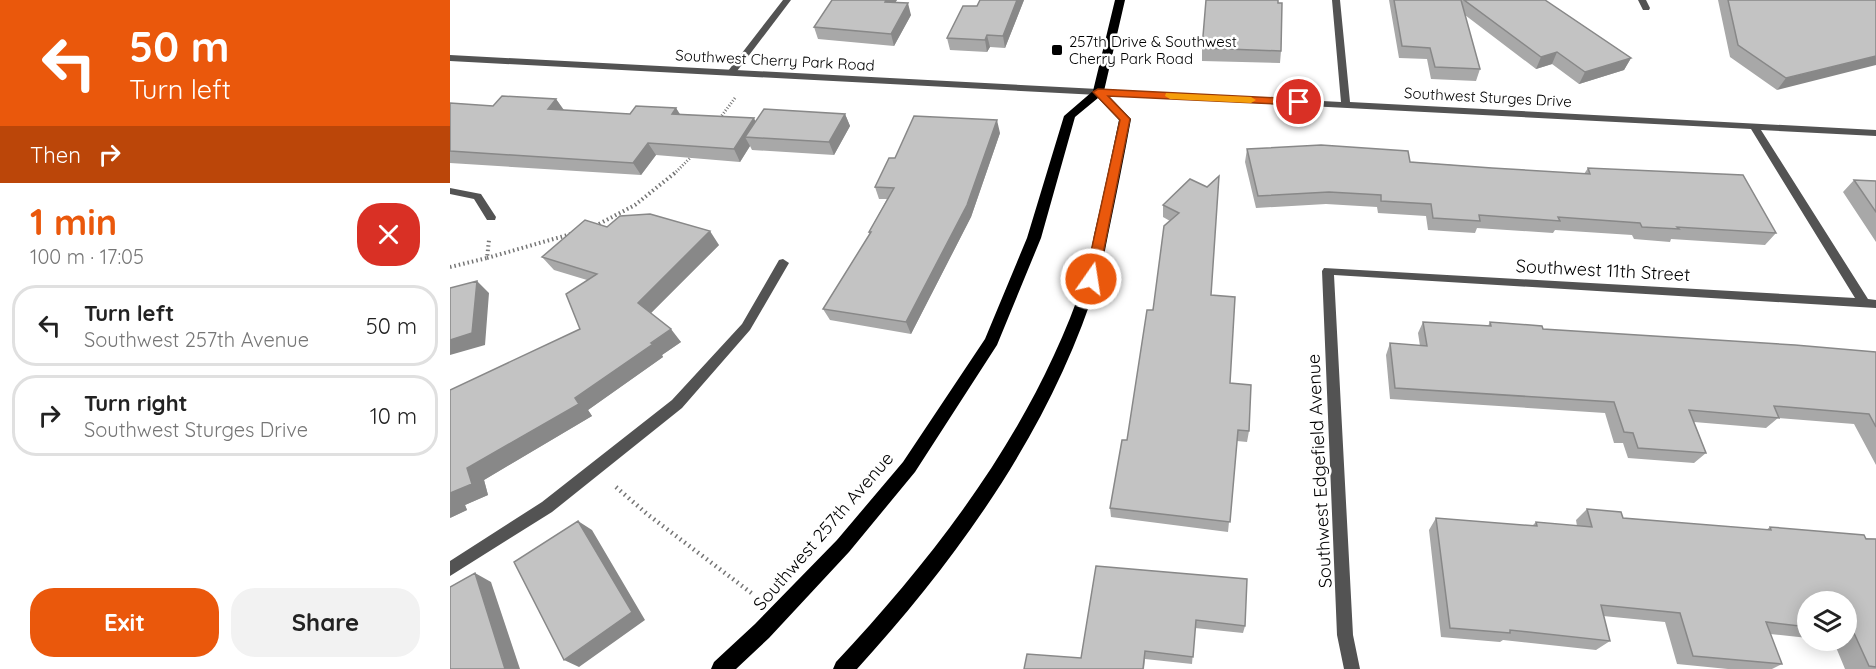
<!DOCTYPE html>
<html lang="en">
<head>
<meta charset="utf-8">
<style>
	body { margin:0; font-family:Quicksand,sans-serif; background:#f2f2f2; color:#222; height:100vh; display:flex; flex-direction:column; font-size:22px; white-space:nowrap }
	* { box-sizing:border-box; margin:0 }
	p { font-size:20px; color:#767676 }
	.icon { flex:none; width:33px; height:33px; fill:none; stroke:currentColor; stroke-width:2; stroke-linecap:round; stroke-linejoin:round }
	.map { position:relative; flex:1; overflow:hidden }
	.details { display:flex; flex-direction:column; background:#fff; width:450px }
	.details>* { flex:none }
	.banner { background:#ea580c; color:#fff; overflow:hidden }
	.tools { position:absolute; left:1347px; top:591px; display:grid; gap:12px }
	.tools a { display:grid; place-items:center; width:60px; height:60px; border-radius:50%; background:#fff; box-shadow:0 3px 15px #0003; font-size:30px }
	.pin { position:absolute; display:grid; place-items:center; width:51px; height:51px; color:#fff; margin:-26px; border:3px solid #fff; border-radius:50%; box-shadow:0 2px 6px #0007 }
	.me { position:absolute; width:66px; margin:-33px; rotate:13deg; stroke-linejoin:round; filter:drop-shadow(0 0 4px #0008) }
	.turn { display:flex; align-items:center; gap:21px; height:126px; padding:0 30px; font-size:27px }
	.turn .icon { width:78px; height:78px; stroke-width:2.5 }
	.turn b { display:block; font-size:42px; line-height:51px }
	.then { display:flex; align-items:center; height:57px; padding:0 30px; background:#0003; gap:12px; font-size:22px }
	.round { display:grid; place-items:center; flex:none; width:63px; height:63px; border-radius:24px; background:#f2f2f2 }
	.overview { display:flex; align-items:center; justify-content:space-between; height:102px; padding:0 30px }
	h1 { font-size:36px; font-weight:700; line-height:45px; color:#ea580c }
	.primary-button { display:flex; gap:12px; margin-top:auto; padding:12px 30px }
	.primary-button a { flex:1; height:69px; border-radius:24px; background:#ea580c; color:#fff; font-size:24px; font-weight:700; line-height:69px; text-align:center }
	.primary-button a+a { background:#f2f2f2; color:#222 }
	ul { padding:0; list-style:none }
	li { display:flex; align-items:center; gap:18px; height:81px; margin:0 12px 9px; padding:0 18px; border:3px solid #e0e0e0; border-radius:24px }
	li div { flex:1 }
	li b { display:block; font-size:22px }
	li em { font-style:normal }
	main { display:flex; flex:1; min-height:0 }
	.map>svg:first-child { display:block }
	.lines { fill:none; stroke-linecap:round; stroke-linejoin:round }
	.path-far2 { stroke:#757575; stroke-width:3; stroke-dasharray:1 2; stroke-linecap:butt }
	.path-far1 { stroke:#757575; stroke-width:4; stroke-dasharray:1.5 3; stroke-linecap:butt }
	.path { stroke:#757575; stroke-width:4.5; stroke-dasharray:1.5 4; stroke-linecap:butt }
	.service { fill:#535353; fill-rule:evenodd }
	.minor { fill:#535353; fill-rule:evenodd }
	.tertiary { fill:#535353; fill-rule:evenodd }
	.primary { fill:#000; fill-rule:evenodd }
	.wall { fill:#a8a8a8 }
	.shaded-wall { fill:#888 }
	.building { fill:#c3c3c3; stroke:#888; stroke-width:1.5 }
	.route { fill:#ea580c; stroke:#983908; stroke-width:1.5 }
	.slow { fill:#f59e0b }
	.poi-dot { fill:#000; stroke:#fff; stroke-width:2 }
	.labels { text-anchor:middle; dominant-baseline:central; stroke-width:5; stroke-linejoin:round; paint-order:stroke }
	.far-poi-label { font-size:15px; fill:#000; stroke:#fff; text-anchor:start }
	.far-street-label { font-size:15px; fill:#000; stroke:#fff }
	.street-label { font-size:18px; fill:#000; stroke:#fff }
</style>
</head>
<body>
<main>
<section class="details">
<div class="banner">
<div class="turn"><svg class="icon" aria-label="left" viewBox="0 0 24 24"><path d="M17 20v-9H6M10 6l-5 5 5 5"/></svg><div><b>50 m</b>Turn left</div></div>
<div class="then">Then<svg class="icon" aria-label="right" viewBox="0 0 24 24"><path d="M7 20v-9h11M14 6l5 5-5 5"/></svg></div>
</div>
<div class="overview"><div><h1>1 min</h1><p>100 m · 17:05</p></div><a class="round" style="background:#d93025;color:#fff"><svg class="icon" aria-label="close" viewBox="0 0 24 24"><path d="M6 6l12 12M18 6L6 18"/></svg></a></div>
<ul>
<li><svg class="icon" aria-label="left" viewBox="0 0 24 24"><path d="M17 20v-9H6M10 6l-5 5 5 5"/></svg><div><b>Turn left</b><p>Southwest 257th Avenue</p></div><em>50 m</em></li>
<li><svg class="icon" aria-label="right" viewBox="0 0 24 24"><path d="M7 20v-9h11M14 6l5 5-5 5"/></svg><div><b>Turn right</b><p>Southwest Sturges Drive</p></div><em>10 m</em></li>
</ul>
<div class="primary-button"><a>Exit</a><a>Share</a></div>
</section>
<div class="map">
<svg width="1426" height="669" viewBox="0 0 1426 669">
	<rect width="100%" height="100%" fill="#fff"/>
	<g class="lines">
		<path class="path-far2" d="M270 118 285 98
			M224 174 242 156"/>
		<path class="path-far1" d="M145 226 185 205 226 172
			M37 258 121 234
			M0 267 37 258 39 240"/>
		<path class="path" d="M166 487 197 514 304 595"/>
		<path class="service" d="M333 259 339 263 300 330 232 408 102 512 0 576V561L92 502 222 400 292 324 329 260Z"/>
		<path class="minor" d="M333 0H341L284 75H278V71Z
			M882 0H890L900 102 1426 130V136L1311 130 1418 299 1426 300V308L884 275 903 635 910 669H894L887 635 872 271 874 268 1405 298 1301 129 648 95 643 92 648 89 891 102Z
			M1188 0H1196L1200 8 1199 10H1193Z
			M0 188 31 194 46 217 45 220H37L24 199 0 194Z"/>
		<path class="tertiary" d="M0 55 648 89 653 92 648 95 0 61Z"/>
		<path class="primary" d="M665 0H675L654 91 681 119C674 158 666 196 658 235 655 249 653 265 648 279 603 426 509 557 407 669H383L386 662C490 551 585 426 634 280 639 265 641 250 644 235 653 197 661 158 669 120L648 98 625 117 591 238 547 345 465 472 399 552 319 638 286 669H261L264 662 305 624 387 540 453 462 535 339 577 238 614 116 643 91Z"/>
	</g>
	<path class="wall" d="M447 0 445 2 461 15 444 46 368 39 364 27Z
		M530 0H574L555 48 540 47 537 52 500 50 497 38 527 6Z
		M939 0H1095L1181 58 1174 70 1129 84 1102 64 1086 69 1015 15 1030 69 1026 81 981 79 977 59 949 58Z
		M1268 0H1426L1327 90 1280 57Z
		M752 48 831 51 830 63 752 61Z
		M106 99 114 110 180 114 226 108 230 114 306 121 395 114 400 126 384 155 302 150 300 146 290 162 206 155 191 175 0 163V103L43 106Z
		M550 133 521 217 461 334 380 320 373 309 420 234 419 232 437 199H429L425 187 445 158Z
		M797 149 1042 168 1134 174 1138 168 1326 233 1315 245 1221 239 1220 242 1184 239 1182 235 1105 230 1103 233 1027 228 1025 233 978 230 976 216 928 213 927 207 876 204 806 208 795 162Z
		M740 179 761 295 780 383 799 431 797 442 787 441 778 532 661 517 660 508 677 440 720 221 713 217V205Z
		M1404 180 1426 181V242L1393 192Z
		M157 227 269 245 201 313 231 342 212 355 213 357 138 410 142 416 34 480 38 495 15 505 17 510 0 518 130 329 137 280 104 270 92 257Z
		M973 322 1038 326 1040 322 1093 329 1426 352V465L1404 424 1328 418 1316 428 1244 422 1256 453 1244 463 1178 458 1173 443H1164L1155 413 940 399 936 355 940 343 970 346 968 333Z
		M1137 509 1173 518 1316 530 1320 527 1426 539V669H1395L1383 640H1396V602H1358V638L1320 634 1332 664 1322 669H1278L1227 664 1215 622 1153 616 1160 641 1146 650 1053 640 1050 642 991 637 979 530 986 518 1082 526 1086 522 1127 526 1126 520Z
		M646 566 795 626 793 633 745 628 742 664 695 659 694 669 631 658Z"/>
	<path class="shaded-wall" d="M436 0H447L438 14 435 2Z
		M567 0H574L555 48 553 36Z
		M458 3 461 15 444 46 441 34Z
		M537 35 540 47 537 52 535 40Z
		M1107 52 1102 64 1086 69 1091 57Z
		M1426 56V65L1327 90 1336 78Z
		M1181 58 1174 70 1129 84 1135 72Z
		M106 99 115 112 98 109Z
		M226 108 233 120 222 114Z
		M395 114 400 126 384 155 379 142Z
		M304 118 310 131 295 137 300 146 290 162 284 149Z
		M547 120 550 133 521 217 461 334 456 322Z
		M198 143 206 155 191 175 183 163Z
		M260 231 269 245 198 316 188 303Z
		M27 281 39 293 35 345 0 355V340Z
		M221 329 231 342 212 355 213 357 138 410 142 416 34 480 38 495 15 505 17 510 0 518V493L17 468 125 398Z
		M128 521 142 530 195 620 129 667 114 660Z
		M25 573 41 582 70 669H55Z"/>
	<path class="building" d="M382 0H436L435 2 458 3 441 34 364 27Z
		M530 0H567L553 36 537 35 535 40 497 38 513 6H527Z
		M756 0H828V3H832L831 51 752 48Z
		M944 0H1011L1030 69 985 67 980 48 952 46Z
		M1014 0H1095L1181 58 1135 72 1107 52 1091 57Z
		M1278 0H1426V56L1336 78 1288 45Z
		M52 96 106 99 98 109 180 114 186 106 226 108 222 114 304 118 284 149 198 143 183 163 0 151V103L43 106Z
		M314 109 395 114 379 142 295 137Z
		M464 116 547 120 517 205 456 322 373 309 421 232H419L444 188 425 187 439 158H445Z
		M871 145 958 151 960 162 1042 168 1140 174 1138 168 1293 175 1326 233 1227 227 1229 229 1192 227 1190 223 1108 217 1110 221 1029 215 1030 221 983 218 981 204 931 201V195L879 192 808 196 797 149Z
		M769 176 761 295 785 297 780 383 801 385 799 431 788 430 780 522 660 508 672 440H677L697 310H703L714 226 729 213 713 205 740 179 757 187Z
		M1404 180 1426 181V212Z
		M200 214 260 231 188 303 221 329 201 343 203 344 125 398 129 404 17 468 22 484 0 493V390L130 329 116 294 147 274 92 257 135 220 157 227 170 216Z
		M27 281 22 333 0 340V288Z
		M973 322 1041 326 1040 322 1092 326 1093 329 1345 345 1426 352V427L1419 414 1324 406 1329 418 1239 410 1256 453 1188 448 1183 433 1174 432 1164 402 945 388 940 343 977 346Z
		M1137 509 1171 512 1173 518 1321 530 1320 527 1414 535 1416 539H1426V667L1419 666 1403 631H1396V602H1358V627L1316 622 1332 664 1243 656 1230 613 1151 605 1160 641 1060 630V633L1000 628 986 518 1087 526 1086 522 1142 527Z
		M128 521 182 612 114 660 64 562Z
		M646 566 797 579 795 626 746 620 743 657 695 651 693 669H574L577 654 631 658Z
		M25 573 55 669H0V587Z"/>
	<path class="route" d="M648 89 849 99 854 102 849 105 658 96 680 119 648 279 641 284 635 279 670 120 643 92Z"/>
	<path class="slow" d="M716 93 801 97 806 100 801 103 720 99 715 96Z"/>
	<rect class="poi-dot" x="601" y="44" width="12" height="12" rx="3"/>
	<g class="labels">
		<g class="far-poi-label">
			<text x="619" y="41">257th Drive &amp; Southwest<tspan x="619" dy="17">Cherry Park Road</tspan></text>
		</g>
		<g class="far-street-label">
			<text transform="translate(325 60) rotate(3)">Southwest Cherry Park Road</text>
			<text transform="translate(1038 97) rotate(3)">Southwest Sturges Drive</text>
		</g>
		<g class="street-label">
			<text transform="translate(1153 270) rotate(3)">Southwest 11th Street</text>
			<text transform="translate(869 471) rotate(-93)">Southwest Edgefield Avenue</text>
			<text transform="translate(373 531) rotate(-49)">Southwest 257th Avenue</text>
		</g>
	</g>
</svg>
<div class="tools">
<a><svg class="icon" aria-label="layers" viewBox="0 0 24 24"><path d="M12 4l9 5-9 5-9-5zM3 14l9 5 9-5"/></svg></a>
</div>
<div class="pin" style="left:849px;top:102px;background:#d93025"><svg class="icon" aria-label="arrive" viewBox="0 0 24 24"><path d="M6 21V4h12l-3 4 3 4H6"/></svg></div>
<svg class="me" style="left:641px;top:279px" viewBox="-20 -20 40 40"><circle r="17" fill="#ea580c" stroke="#fff" stroke-width="3"/><path d="M0-11L8 9 0 5-8 9z" fill="#fff"/></svg>
</div>
</main>
</body>
</html>
